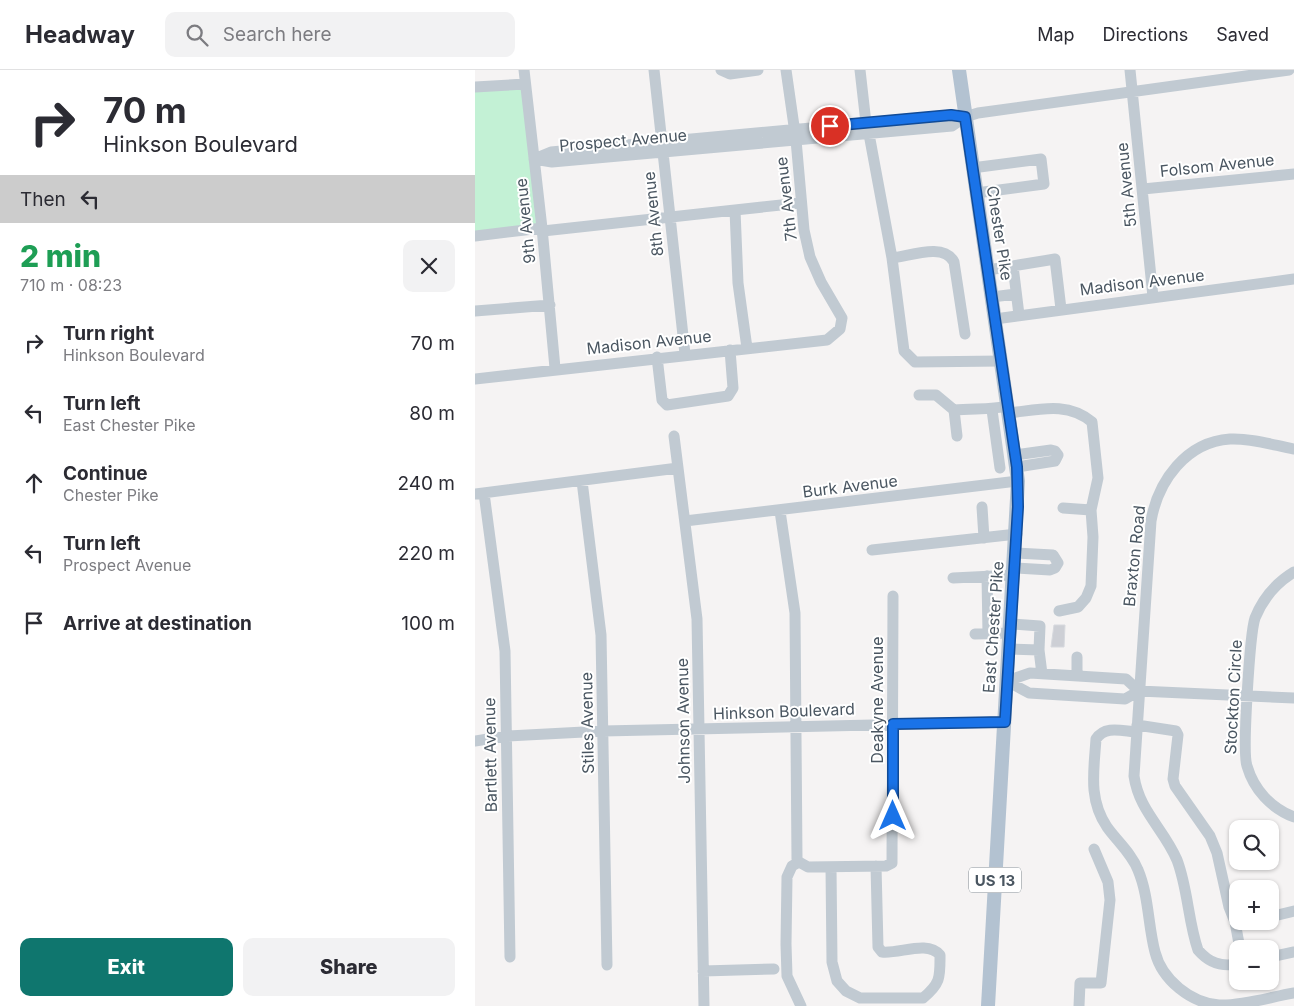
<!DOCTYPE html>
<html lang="en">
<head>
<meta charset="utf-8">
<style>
	body { margin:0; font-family:Inter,sans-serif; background:#f2f2f3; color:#2b2b33; height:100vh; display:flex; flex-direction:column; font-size:19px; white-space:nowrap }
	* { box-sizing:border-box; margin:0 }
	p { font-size:16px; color:#7c7c81 }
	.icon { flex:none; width:28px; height:28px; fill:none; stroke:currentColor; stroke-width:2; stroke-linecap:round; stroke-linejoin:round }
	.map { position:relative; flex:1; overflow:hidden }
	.sheet { display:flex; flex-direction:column; background:#fff; width:475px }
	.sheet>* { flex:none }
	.guide { background:#fff; color:#2b2b33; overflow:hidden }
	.controls { position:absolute; left:754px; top:750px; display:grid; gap:10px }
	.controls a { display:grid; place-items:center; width:50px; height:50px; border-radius:10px; background:#fff; box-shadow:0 1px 4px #0004; font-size:25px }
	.pin { position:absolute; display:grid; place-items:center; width:42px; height:42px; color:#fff; margin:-21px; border:2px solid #fff; border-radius:50%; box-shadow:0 1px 5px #0007 }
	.me { position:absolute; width:55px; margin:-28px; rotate:0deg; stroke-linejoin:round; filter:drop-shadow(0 0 4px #0008) }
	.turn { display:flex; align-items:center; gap:18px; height:105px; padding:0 20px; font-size:22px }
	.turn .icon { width:65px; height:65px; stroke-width:2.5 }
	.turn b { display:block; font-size:35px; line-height:42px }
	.then { display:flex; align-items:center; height:48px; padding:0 20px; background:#0003; gap:10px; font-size:19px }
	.round { display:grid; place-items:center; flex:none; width:52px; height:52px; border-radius:10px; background:#f2f2f3 }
	.overview { display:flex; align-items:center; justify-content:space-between; height:85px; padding:0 20px }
	h1 { font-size:30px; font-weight:800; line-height:38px; color:#1e9e55 }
	.cta { display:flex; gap:10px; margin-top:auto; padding:10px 20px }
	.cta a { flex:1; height:58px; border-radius:10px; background:#0f766e; color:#fff; font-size:20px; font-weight:800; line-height:58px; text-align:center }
	.cta a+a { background:#f2f2f3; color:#2b2b33 }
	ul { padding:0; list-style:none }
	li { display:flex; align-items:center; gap:15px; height:70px; padding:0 20px }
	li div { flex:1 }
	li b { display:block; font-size:19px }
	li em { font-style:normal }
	header { display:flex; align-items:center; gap:30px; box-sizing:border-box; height:70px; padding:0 25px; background:#fff; border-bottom:1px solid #e1e1e2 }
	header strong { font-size:24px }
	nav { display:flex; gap:28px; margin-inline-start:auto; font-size:18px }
	.search { width:350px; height:45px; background:#f2f2f3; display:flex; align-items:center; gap:12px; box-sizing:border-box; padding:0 18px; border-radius:10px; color:#7c7c81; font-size:19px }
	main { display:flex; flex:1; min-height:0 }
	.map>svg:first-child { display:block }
	.green { fill:#c3f1d5 }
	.building { fill:#cdcfd5; stroke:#d7d9de }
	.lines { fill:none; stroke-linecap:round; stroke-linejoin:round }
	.minor { stroke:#c1cad2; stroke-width:11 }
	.major { stroke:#b3c2d1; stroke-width:14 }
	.route-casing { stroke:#114b97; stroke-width:12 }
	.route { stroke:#1a73e8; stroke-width:9 }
	.labels { text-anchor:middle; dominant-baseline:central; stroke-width:4; stroke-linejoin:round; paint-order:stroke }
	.shield { fill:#fff; stroke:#808990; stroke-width:1 }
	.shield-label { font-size:15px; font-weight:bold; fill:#4a5661 }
	.street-label { font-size:16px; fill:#4a5661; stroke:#fff }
</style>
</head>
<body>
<header>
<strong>Headway</strong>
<div class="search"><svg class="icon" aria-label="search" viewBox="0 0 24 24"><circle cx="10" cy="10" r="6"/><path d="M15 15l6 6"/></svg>Search here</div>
<nav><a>Map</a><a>Directions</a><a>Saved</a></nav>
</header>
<main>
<section class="sheet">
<div class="guide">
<div class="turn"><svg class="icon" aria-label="right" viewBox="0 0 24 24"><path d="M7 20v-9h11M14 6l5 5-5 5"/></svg><div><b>70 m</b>Hinkson Boulevard</div></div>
<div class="then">Then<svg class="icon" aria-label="left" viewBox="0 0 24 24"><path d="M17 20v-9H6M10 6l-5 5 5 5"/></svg></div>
</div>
<div class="overview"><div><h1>2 min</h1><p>710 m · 08:23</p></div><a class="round"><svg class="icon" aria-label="close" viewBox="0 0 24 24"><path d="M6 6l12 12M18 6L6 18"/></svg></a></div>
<ul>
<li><svg class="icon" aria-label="right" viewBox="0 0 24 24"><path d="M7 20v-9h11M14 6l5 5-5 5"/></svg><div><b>Turn right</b><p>Hinkson Boulevard</p></div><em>70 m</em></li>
<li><svg class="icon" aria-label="left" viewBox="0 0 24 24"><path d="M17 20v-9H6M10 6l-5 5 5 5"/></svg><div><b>Turn left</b><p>East Chester Pike</p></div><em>80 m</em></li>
<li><svg class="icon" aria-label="ahead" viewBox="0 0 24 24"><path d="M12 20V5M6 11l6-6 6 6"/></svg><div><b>Continue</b><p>Chester Pike</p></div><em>240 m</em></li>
<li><svg class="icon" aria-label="left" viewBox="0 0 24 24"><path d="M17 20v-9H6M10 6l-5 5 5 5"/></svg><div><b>Turn left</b><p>Prospect Avenue</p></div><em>220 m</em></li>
<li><svg class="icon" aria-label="arrive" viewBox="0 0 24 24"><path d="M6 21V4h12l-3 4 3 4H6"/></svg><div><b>Arrive at destination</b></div><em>100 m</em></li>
</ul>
<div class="cta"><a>Exit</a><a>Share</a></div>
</section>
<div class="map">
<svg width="819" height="936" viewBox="0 0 819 936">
	<rect width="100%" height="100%" fill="#f5f3f3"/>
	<path class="green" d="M50 14 67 158 0 164V17Z"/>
	<path class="building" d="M579 555H590L589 577H576Z"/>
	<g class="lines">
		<path class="minor" d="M49 0 67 158 80 298
			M179 0 210 284
			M246 0 255 4 283 0
			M385 0 391 53
			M655 0 678 227
			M0 17 50 14
			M394 64 417 188
			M59 89 77 92 477 56 490 47 503 43 814 0
			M59 89 76 82 476 45 490 47
			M497 98 566 89 569 114 501 123
			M668 119 819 104
			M68 161 260 140
			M0 166 67 158
			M538 196 544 245
			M513 200 580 189 586 239
			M517 227 541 224
			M0 241 75 235
			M520 249 819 209
			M490 264 479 192C469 172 435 186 417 188L429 281 440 292 526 291
			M272 278 263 213 260 140 325 133
			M182 287 187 330 192 335 253 326 258 318 255 280
			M0 309 352 270 365 259 367 248 346 212 335 187 329 160 321 70 311 0
			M444 325H461L479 340C498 338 515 340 533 336
			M479 340 482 366
			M517 340 525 398
			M534 343C563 340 592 331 617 352L623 408 616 440 618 467 616 516 611 528 603 537 584 541
			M199 366 222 549 229 936
			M540 385 576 380 580 381 583 385 580 391 542 397
			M107 411 126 565 132 895
			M9 423 30 581 35 887
			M0 424 203 398
			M507 437 509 468
			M588 438 616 440
			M305 441 320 543 322 789 324 792 333 797 411 796 417 793 418 526
			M210 451 543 411
			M397 480 542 464
			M539 498 575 500 580 498 583 493 578 485 540 483
			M819 502C801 513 788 528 780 548 775 563 767 682 772 696 779 720 796 738 819 747
			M512 506 513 564
			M478 508 539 505
			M536 554 565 556 564 580 567 604
			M500 564 535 563
			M534 579 564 580
			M602 605V587
			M532 611 554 623 650 629 664 621 819 628
			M532 611 555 603 651 609 664 621
			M662 655 701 661 703 665 698 709 700 716 735 766 742 783 754 837 760 852 765 879
			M661 662C647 661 630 655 621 669 619 700 613 729 632 757 642 771 657 784 663 800 674 826 673 856 680 882 687 910 716 933 744 935 768 936 795 927 819 923
			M0 671 31 666 128 661 530 652
			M324 792 317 796 312 807 311 874 312 906 326 936
			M401 796 403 877 407 882C425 884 452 870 465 885 465 907 466 913 448 928
			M356 797 357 892 362 911 371 921 385 928H448
			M795 847 819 841
			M795 887 819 882
			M762 894C746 897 734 893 723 880 713 851 713 819 702 790 689 759 664 741 659 706L676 451C683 411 711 372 755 369 776 368 798 375 819 379
			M228 901 299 899
			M604 936 605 913H626L635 830 633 812 619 779"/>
		<path class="major" d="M484 0 543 411 513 936"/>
	</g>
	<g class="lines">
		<defs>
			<path id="route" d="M355 56 476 45 490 47 542 397 543 437 530 652 418 654V746"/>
		</defs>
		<use href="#route" class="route-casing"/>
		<use href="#route" class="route"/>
	</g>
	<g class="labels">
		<rect class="shield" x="494" y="797.5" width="52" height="25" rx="4"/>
		<g class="shield-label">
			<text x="520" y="810">US 13</text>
		</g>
		<g class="street-label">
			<text transform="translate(148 70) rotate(-5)">Prospect Avenue</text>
			<text transform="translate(742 95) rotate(-6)">Folsom Avenue</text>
			<text transform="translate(651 115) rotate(-96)">5th Avenue</text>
			<text transform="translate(311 129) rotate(-97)">7th Avenue</text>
			<text transform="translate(178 144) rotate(-96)">8th Avenue</text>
			<text transform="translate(50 151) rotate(-96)">9th Avenue</text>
			<text transform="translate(525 163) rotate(81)">Chester Pike</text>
			<text transform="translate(667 212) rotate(-7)">Madison Avenue</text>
			<text transform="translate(174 272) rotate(-6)">Madison Avenue</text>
			<text transform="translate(375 416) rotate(-7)">Burk Avenue</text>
			<text transform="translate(659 486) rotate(-84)">Braxton Road</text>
			<text transform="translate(518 557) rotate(-86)">East Chester Pike</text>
			<text transform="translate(758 627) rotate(-87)">Stockton Circle</text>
			<text transform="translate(402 630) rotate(-90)">Deakyne Avenue</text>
			<text transform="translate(309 641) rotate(-2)">Hinkson Boulevard</text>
			<text transform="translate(208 651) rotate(-91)">Johnson Avenue</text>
			<text transform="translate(112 653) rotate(-91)">Stiles Avenue</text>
			<text transform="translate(15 685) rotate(-91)">Bartlett Avenue</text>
		</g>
	</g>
</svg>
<div class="controls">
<a><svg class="icon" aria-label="search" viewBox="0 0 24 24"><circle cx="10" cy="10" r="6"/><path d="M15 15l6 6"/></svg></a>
<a>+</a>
<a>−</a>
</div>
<div class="pin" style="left:355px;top:56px;background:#d93025"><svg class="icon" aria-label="arrive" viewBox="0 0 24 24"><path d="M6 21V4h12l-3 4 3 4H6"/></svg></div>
<svg class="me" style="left:418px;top:746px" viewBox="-20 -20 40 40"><path d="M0-17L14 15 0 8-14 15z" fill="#1a73e8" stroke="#fff" stroke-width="4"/></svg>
</div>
</main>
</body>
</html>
